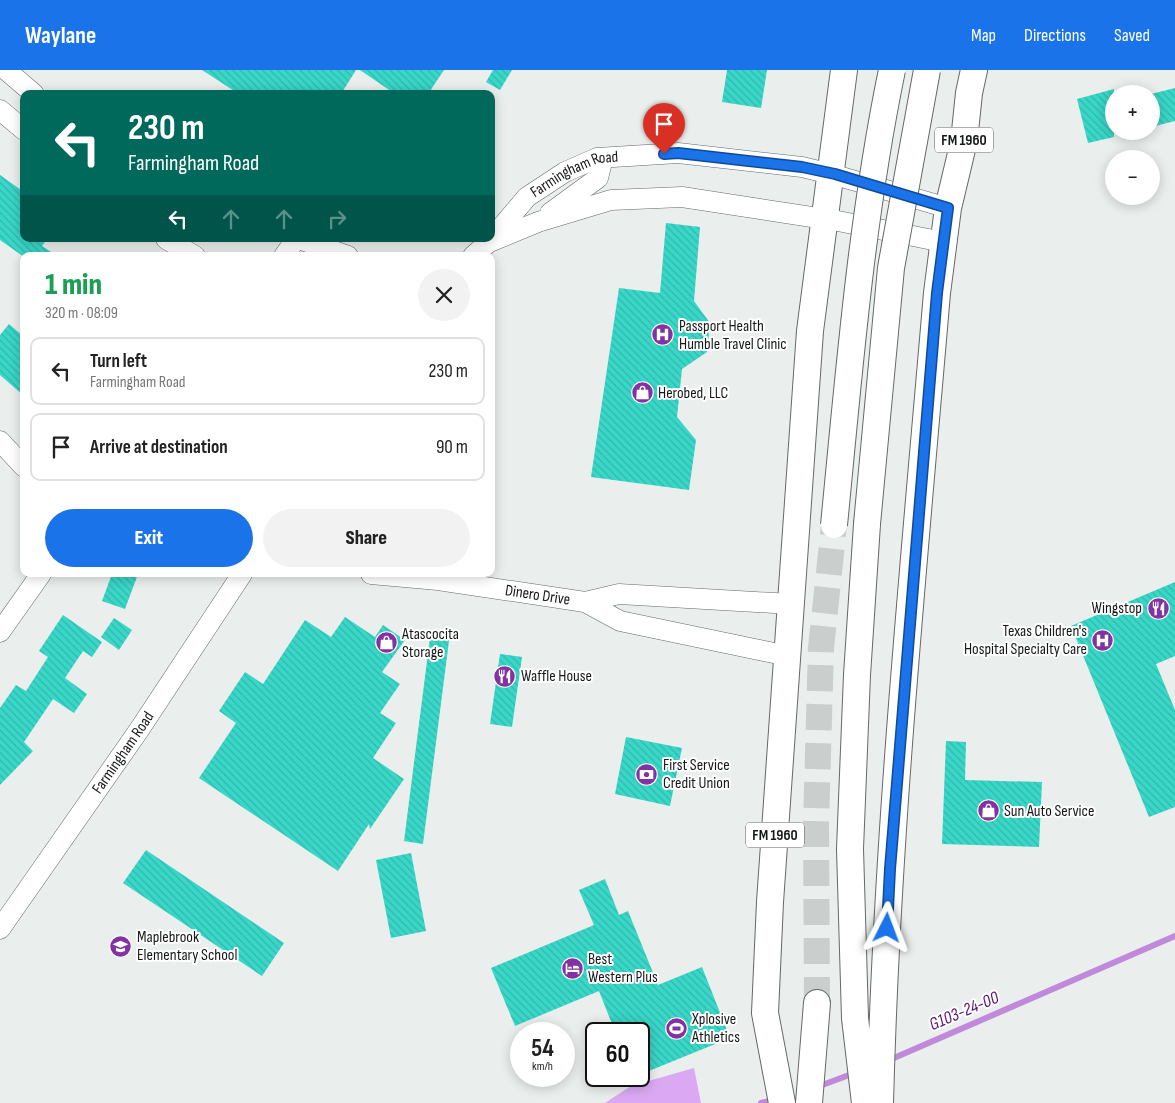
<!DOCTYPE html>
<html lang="en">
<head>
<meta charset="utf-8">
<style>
	body { margin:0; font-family:"Sofia Sans Condensed",sans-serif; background:#f2f2f2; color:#222; height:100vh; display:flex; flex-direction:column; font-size:19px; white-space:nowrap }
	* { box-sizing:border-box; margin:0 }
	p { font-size:16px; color:#767676 }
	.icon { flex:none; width:28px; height:28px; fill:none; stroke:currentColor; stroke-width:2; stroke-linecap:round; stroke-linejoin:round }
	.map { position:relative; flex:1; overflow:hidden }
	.side { position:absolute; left:20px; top:182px; width:475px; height:325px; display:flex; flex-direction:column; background:#fff; border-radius:10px; box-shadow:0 2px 12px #0003 }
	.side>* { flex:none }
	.banner { position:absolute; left:20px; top:20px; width:475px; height:152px; border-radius:10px; box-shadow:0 2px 12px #0003; background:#00695c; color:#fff; overflow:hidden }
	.buttons { position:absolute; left:1105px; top:15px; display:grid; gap:10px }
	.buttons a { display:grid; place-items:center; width:55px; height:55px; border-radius:50%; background:#fff; box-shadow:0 2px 12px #0003; font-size:25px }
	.speed { position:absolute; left:510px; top:952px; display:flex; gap:10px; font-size:25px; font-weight:700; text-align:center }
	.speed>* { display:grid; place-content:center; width:65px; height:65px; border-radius:50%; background:#fff; box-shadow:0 2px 12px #0003; line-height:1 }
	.speed small { font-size:12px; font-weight:400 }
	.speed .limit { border:2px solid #111; border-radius:8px; background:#fff; color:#111 }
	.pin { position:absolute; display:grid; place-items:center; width:42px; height:42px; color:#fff; margin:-51px -21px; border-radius:50% 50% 50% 0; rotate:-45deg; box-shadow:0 0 5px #0007 }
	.pin .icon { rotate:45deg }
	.me { position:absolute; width:55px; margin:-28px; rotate:3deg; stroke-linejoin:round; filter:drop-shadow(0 0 4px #0008) }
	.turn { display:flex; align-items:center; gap:18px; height:105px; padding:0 25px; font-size:22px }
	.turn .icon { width:65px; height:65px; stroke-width:2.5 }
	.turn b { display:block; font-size:35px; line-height:42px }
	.lanes { display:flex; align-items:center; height:48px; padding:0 25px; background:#0003; justify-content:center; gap:25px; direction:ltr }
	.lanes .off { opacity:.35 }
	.round { display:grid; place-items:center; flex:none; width:52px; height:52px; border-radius:26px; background:#f2f2f2 }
	.overview { display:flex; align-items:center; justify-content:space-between; height:85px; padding:0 25px }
	h1 { font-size:30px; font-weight:800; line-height:38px; color:#1e9e55 }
	.cta { display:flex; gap:10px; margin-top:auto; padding:10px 25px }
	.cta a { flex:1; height:58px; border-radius:30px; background:#1a73e8; color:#fff; font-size:20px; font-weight:800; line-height:58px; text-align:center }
	.cta a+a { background:#f2f2f2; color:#222 }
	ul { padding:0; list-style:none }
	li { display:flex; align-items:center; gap:15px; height:68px; margin:0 10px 8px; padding:0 15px; border:2px solid #e0e0e0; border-radius:10px }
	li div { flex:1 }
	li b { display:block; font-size:19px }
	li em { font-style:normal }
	header { display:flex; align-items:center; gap:30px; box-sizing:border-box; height:70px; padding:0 25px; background:#1a73e8; color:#fff }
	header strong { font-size:24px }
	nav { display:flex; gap:28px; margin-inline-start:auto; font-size:18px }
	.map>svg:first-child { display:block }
	.green { fill:#dba9f3 }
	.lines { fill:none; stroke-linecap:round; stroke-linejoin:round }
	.stream { stroke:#c089da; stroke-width:6 }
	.building { fill:url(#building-back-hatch) }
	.major-tunnel { stroke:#cacecd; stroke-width:26; stroke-dasharray:26 13; stroke-linecap:butt }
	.minor-casing { stroke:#656868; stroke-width:21 }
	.major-casing { stroke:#656868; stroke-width:28 }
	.minor { stroke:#fff; stroke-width:20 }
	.major { stroke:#fff; stroke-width:26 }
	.major-bridge-casing { stroke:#656868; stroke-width:28; stroke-linecap:butt }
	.major-bridge { stroke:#fff; stroke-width:26 }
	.route-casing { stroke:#114b97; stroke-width:12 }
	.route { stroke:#1a73e8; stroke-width:9 }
	.labels { text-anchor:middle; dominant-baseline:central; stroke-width:4; stroke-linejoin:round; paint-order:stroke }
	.shield { fill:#fff; stroke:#5c5d5d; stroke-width:1 }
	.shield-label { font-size:15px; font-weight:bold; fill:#161818 }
	.street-label { font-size:16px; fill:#161818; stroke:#fff }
	.poi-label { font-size:16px; fill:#161818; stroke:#fff; text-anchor:start }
	.water-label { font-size:18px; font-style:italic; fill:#5b1475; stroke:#fff }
</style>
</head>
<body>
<header>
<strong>Waylane</strong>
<nav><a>Map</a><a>Directions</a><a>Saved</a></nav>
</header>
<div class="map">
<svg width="1175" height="1033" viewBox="0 0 1175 1033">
	<defs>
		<pattern id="building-back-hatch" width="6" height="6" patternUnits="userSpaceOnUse" patternTransform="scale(1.25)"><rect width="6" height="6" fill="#39d7c8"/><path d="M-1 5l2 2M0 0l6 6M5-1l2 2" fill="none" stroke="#32b8ab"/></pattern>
	</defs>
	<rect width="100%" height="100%" fill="#eaeeed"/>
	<path class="green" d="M694 998 701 1033H605L631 1016Z"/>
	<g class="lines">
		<path class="stream" d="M887 991 1175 866
			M817 1017 857 1002
			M761 1033 776 1029"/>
	</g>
	<path class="building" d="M202 0H356L341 24H239Z
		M360 0H444L428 24H395Z
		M493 0H512L500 20 486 12Z
		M727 0H767L761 38 722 32Z
		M1175 18V51L1151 57V24Z
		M1114 19V67L1088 73 1077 29Z
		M0 105 24 122V169H47L42 176 57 186 24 187 0 170Z
		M666 153 700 157 694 231 710 253 707 282 682 299 677 347 696 370 689 420 591 407 619 218 660 223Z
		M9 254 24 267V326L0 305V265Z
		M112 504H138L125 539 102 531Z
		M1175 512V586L1156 594 1175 640V737L1149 747 1071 556Z
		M63 545 102 572 92 587 83 581 65 608 87 624 74 643 53 629 24 672 33 681 0 715V638L16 615 26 621 48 587 39 581Z
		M345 547 375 567 383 555 405 570 382 602 400 614 380 643 396 653 373 688 404 709 370 759 369 754 338 801 199 708 236 653 219 641 245 602 263 614 305 550 331 567Z
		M114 548 132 560 119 580 101 567Z
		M431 560 450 563 423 774 404 771Z
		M500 584 522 587 512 657 490 654Z
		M626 667 682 678 670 736 615 724Z
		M946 671 966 672 965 710 1042 712 1039 777 942 774Z
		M146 780 284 873 262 906 123 813Z
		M411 783 426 861 391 868 376 790Z
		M605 809 619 845 628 841 658 915 702 897 730 968 639 1005V964H616L599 921 515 956 491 898 594 855 579 820Z"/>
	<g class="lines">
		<path class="major-tunnel" d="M817 933 816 753 821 578 834 455"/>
		<defs>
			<g id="minor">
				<path d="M6 0 34 24"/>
				<path d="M0 40 24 60"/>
				<path d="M550 143 598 108 603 88"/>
				<path d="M166 169 195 186"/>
				<path d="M299 169 348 186"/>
				<path d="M492 171 538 152 611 130 682 127 838 151 943 172"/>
				<path d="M284 186 296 169"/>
				<path id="s1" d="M473 186 488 173 527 127 565 102 597 88 678 83 802 97 835 105 948 138"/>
				<path d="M0 371 24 397"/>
				<path id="s2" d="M371 504 438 510 585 532 620 551 788 586"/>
				<path d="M585 532 619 524 791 534"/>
				<path d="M0 562 41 504"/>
				<path id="s3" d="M0 859 139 660 242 504"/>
			</g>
			<path id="major" d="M782 1033 765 943 770 832 810 261 844 0
				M809 1033 817 933
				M865 1033 855 948 850 779 857 605 867 454
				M880 1033C887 762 914 493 937 223L948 138 964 71 969 23 974 0"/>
		</defs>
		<use href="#minor" class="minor-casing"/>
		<use href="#major" class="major-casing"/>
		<use href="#minor" class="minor"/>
		<use href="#major" class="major"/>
		<defs>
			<path id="major-bridge" d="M867 454 891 198 927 0
				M834 455C849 303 861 150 892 0"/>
		</defs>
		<use href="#major-bridge" class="major-bridge-casing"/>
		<use href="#major-bridge" class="major-bridge"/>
	</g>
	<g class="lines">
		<defs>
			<path id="route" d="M664 84 678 83 802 97 835 104 948 138 937 223 890 799 887 858"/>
		</defs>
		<use href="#route" class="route-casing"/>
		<use href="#route" class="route"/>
	</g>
	<defs>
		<symbol id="hospital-disc" viewBox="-11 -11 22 22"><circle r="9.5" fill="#8232a2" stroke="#fff"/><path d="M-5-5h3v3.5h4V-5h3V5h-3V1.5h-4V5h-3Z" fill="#fff"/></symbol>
		<symbol id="shop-disc" viewBox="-11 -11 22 22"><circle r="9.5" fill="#8232a2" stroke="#fff"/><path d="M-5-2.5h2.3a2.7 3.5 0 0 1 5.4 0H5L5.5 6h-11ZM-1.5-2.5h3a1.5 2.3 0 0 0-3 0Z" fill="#fff"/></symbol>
		<symbol id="restaurant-disc" viewBox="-11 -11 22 22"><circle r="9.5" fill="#8232a2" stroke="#fff"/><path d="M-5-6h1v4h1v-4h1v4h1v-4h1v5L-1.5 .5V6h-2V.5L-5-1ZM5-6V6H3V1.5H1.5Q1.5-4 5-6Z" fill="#fff"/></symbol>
		<symbol id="bank-disc" viewBox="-11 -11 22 22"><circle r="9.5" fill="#8232a2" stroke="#fff"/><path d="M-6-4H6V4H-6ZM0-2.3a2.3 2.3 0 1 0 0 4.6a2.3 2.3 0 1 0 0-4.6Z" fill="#fff"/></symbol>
		<symbol id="school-disc" viewBox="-11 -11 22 22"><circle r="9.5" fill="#8232a2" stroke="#fff"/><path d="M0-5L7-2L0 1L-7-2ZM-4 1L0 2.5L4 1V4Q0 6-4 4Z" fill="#fff"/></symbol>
		<symbol id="hotel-disc" viewBox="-11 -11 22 22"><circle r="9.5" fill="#8232a2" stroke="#fff"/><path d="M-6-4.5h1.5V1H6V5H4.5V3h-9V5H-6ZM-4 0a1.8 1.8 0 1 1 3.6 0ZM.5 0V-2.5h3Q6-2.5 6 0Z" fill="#fff"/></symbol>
		<symbol id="stadium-disc" viewBox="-11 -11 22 22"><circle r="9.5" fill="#8232a2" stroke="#fff"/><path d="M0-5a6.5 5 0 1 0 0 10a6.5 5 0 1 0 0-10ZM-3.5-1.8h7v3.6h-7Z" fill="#fff"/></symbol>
	</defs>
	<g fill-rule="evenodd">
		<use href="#hospital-disc" x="650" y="252" width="25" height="25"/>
		<use href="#shop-disc" x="630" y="310" width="25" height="25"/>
		<use href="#restaurant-disc" x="1146" y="526" width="25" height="25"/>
		<use href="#hospital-disc" x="1090" y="558" width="25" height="25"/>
		<use href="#shop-disc" x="374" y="560" width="25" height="25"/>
		<use href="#restaurant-disc" x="492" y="594" width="25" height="25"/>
		<use href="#bank-disc" x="634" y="692" width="25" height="25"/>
		<use href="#shop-disc" x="976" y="728" width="25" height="25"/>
		<use href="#school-disc" x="108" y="864" width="25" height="25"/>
		<use href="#hotel-disc" x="560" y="886" width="25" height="25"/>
		<use href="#stadium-disc" x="664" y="946" width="25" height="25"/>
	</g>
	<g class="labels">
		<g class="shield">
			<rect x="935" y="57.5" width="58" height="25" rx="4"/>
			<rect x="746" y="752.5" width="58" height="25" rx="4"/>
		</g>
		<g class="shield-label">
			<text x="964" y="70">FM 1960</text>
			<text x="775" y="765">FM 1960</text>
		</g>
		<g class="street-label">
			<text stroke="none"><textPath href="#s1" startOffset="134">Farmingham Road</textPath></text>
			<text stroke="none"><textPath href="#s2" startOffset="168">Dinero Drive</textPath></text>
			<text stroke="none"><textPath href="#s3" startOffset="215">Farmingham Road</textPath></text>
		</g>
		<g class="poi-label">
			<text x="679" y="256">Passport Health<tspan x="679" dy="18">Humble Travel Clinic</tspan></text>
			<text x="658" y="323">Herobed, LLC</text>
			<text x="1142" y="538" text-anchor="end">Wingstop</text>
			<text x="1087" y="561" text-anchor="end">Texas Children's<tspan x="1087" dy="18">Hospital Specialty Care</tspan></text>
			<text x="402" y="564">Atascocita<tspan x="402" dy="18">Storage</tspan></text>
			<text x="521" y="606">Waffle House</text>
			<text x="663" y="695">First Service<tspan x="663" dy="18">Credit Union</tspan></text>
			<text x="1004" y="741">Sun Auto Service</text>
			<text x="137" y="867">Maplebrook<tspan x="137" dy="18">Elementary School</tspan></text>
			<text x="588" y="889">Best<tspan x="588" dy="18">Western Plus</tspan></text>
			<text x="692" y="949">Xplosive<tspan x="692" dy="18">Athletics</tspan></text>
		</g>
		<g class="water-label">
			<text transform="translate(964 941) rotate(-23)">G103-24-00</text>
		</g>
	</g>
</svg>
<div class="buttons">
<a>+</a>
<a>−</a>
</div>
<div class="speed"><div>54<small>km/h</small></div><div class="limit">60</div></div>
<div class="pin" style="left:664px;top:84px;background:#d93025"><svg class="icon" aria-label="arrive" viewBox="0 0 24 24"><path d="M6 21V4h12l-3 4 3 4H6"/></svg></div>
<svg class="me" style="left:887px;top:858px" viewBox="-20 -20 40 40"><path d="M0-17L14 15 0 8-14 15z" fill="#1a73e8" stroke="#fff" stroke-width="4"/></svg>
<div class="banner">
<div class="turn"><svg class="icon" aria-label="left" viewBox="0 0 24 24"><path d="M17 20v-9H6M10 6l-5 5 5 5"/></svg><div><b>230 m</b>Farmingham Road</div></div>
<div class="lanes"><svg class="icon" aria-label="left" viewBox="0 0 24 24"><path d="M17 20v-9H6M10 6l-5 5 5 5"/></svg><svg class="icon off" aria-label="ahead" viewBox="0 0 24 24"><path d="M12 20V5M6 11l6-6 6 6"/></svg><svg class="icon off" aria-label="ahead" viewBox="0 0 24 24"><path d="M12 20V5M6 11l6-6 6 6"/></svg><svg class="icon off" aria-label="right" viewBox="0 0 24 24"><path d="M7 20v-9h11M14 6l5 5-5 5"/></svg></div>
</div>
<section class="side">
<div class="overview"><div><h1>1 min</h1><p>320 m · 08:09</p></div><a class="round"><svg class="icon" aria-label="close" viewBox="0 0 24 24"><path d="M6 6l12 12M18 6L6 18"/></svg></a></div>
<ul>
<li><svg class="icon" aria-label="left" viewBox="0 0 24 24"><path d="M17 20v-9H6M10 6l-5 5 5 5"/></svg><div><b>Turn left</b><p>Farmingham Road</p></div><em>230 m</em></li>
<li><svg class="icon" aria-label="arrive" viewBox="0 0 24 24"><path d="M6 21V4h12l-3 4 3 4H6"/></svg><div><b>Arrive at destination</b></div><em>90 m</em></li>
</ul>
<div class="cta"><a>Exit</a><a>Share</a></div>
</section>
</div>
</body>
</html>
